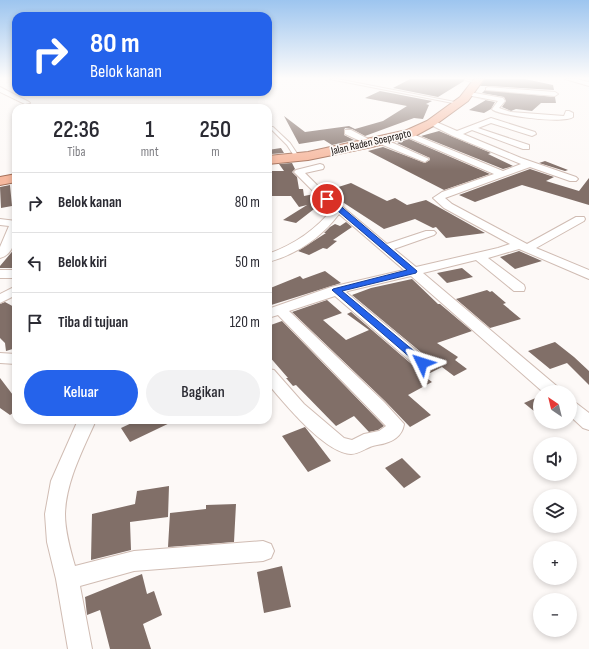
<!DOCTYPE html>
<html lang="id">
<head>
<meta charset="utf-8">
<style>
	body { margin:0; font-family:"Sofia Sans Condensed",sans-serif; background:#f2f2f3; color:#2b2b33; height:100vh; display:flex; flex-direction:column; font-size:15px; white-space:nowrap }
	* { box-sizing:border-box; margin:0 }
	p { font-size:13px; color:#7c7c81 }
	.icon { flex:none; width:22px; height:22px; fill:none; stroke:currentColor; stroke-width:2; stroke-linecap:round; stroke-linejoin:round }
	.map { position:relative; flex:1; overflow:hidden }
	.details { position:absolute; left:12px; top:104px; width:260px; height:320px; display:flex; flex-direction:column; background:#fff; border-radius:12px; box-shadow:0 2px 6px #0003 }
	.details>* { flex:none }
	.banner { position:absolute; left:12px; top:12px; width:260px; height:84px; border-radius:12px; box-shadow:0 2px 6px #0003; background:#2563eb; color:#fff; overflow:hidden }
	.needle { width:26px; rotate:325deg }
	.fabs { position:absolute; left:533px; top:385px; display:grid; gap:8px }
	.fabs a { display:grid; place-items:center; width:44px; height:44px; border-radius:50%; background:#fff; box-shadow:0 2px 6px #0003; font-size:20px }
	.pin { position:absolute; display:grid; place-items:center; width:34px; height:34px; color:#fff; margin:-17px; border:2px solid #fff; border-radius:50%; box-shadow:0 1px 4px #0007 }
	.me { position:absolute; width:44px; margin:-22px; rotate:311deg; stroke-linejoin:round; filter:drop-shadow(0 0 3px #0008) }
	.turn { display:flex; align-items:center; gap:14px; height:84px; padding:0 12px; font-size:18px }
	.turn .icon { width:52px; height:52px; stroke-width:2.5 }
	.turn b { display:block; font-size:28px; line-height:34px }
	.eta { display:flex; justify-content:space-evenly; align-items:center; height:68px; text-align:center }
	.eta b { font-size:24px; font-weight:600; line-height:28px }
	.button { display:flex; gap:8px; margin-top:auto; padding:8px 12px }
	.button a { flex:1; height:46px; border-radius:24px; background:#2563eb; color:#fff; font-size:16px; font-weight:600; line-height:46px; text-align:center }
	.button a+a { background:#f2f2f3; color:#2b2b33 }
	ul { padding:0; list-style:none }
	li { display:flex; align-items:center; gap:12px; height:60px; padding:0 12px; border-top:1px solid #e1e1e2 }
	li div { flex:1 }
	li b { display:block; font-size:15px }
	li em { font-style:normal }
	.map>svg:first-child { display:block }
	.building { fill:#816f68 }
	.lines { fill:none; stroke-linecap:round; stroke-linejoin:round }
	.service-casing { stroke:#d0bcb3; stroke-width:2 }
	.minor-casing { stroke:#d0bcb3; stroke-width:2 }
	.trunk-casing { stroke:#a5715a; stroke-width:2 }
	.service { fill:#fff; fill-rule:evenodd }
	.minor { fill:#fff; fill-rule:evenodd }
	.trunk { fill:#f6b89e; fill-rule:evenodd }
	.route { fill:#2563eb; stroke:#184099 }
	.labels { text-anchor:middle; dominant-baseline:central; stroke-width:3.5; stroke-linejoin:round; paint-order:stroke }
	.far-street-label { font-size:11px; fill:#130d0a; stroke:#fdf9f7 }
</style>
</head>
<body>
<div class="map">
<svg width="589" height="649" viewBox="0 0 589 649">
	<rect width="100%" height="100%" fill="#fdf9f7"/>
	<path class="building" d="M410 79H464V81L438 97 393 88Z
		M485 79H525L553 85 554 90 488 86H480Z
		M485 90 555 97 556 103H541L532 111 516 109 511 111 502 107 506 101 504 97 482 93Z
		M380 91 432 101 426 104 429 105 423 119 414 118 365 136 352 129 345 128 344 130V135L354 140 332 145 324 140 299 144 284 116 305 132 349 126 355 129 383 121 407 106 365 98Z
		M475 98 495 102 491 109 484 113 469 110 486 100Z
		M439 131 491 153 488 154 513 166 503 169 421 136Z
		M409 139 490 174 444 190 368 151 383 147 425 163 430 160V158L397 143Z
		M281 148 284 153 271 154 268 150Z
		M545 161 568 170 565 171 539 163Z
		M292 163 295 169 292 172 297 177 299 189H303L304 196 314 194 325 203 316 204 318 206 296 223 283 220 307 205 299 207 291 196H268V171H284L279 164Z
		M530 169 554 177 546 181 579 191 589 178V205L522 185 475 202 459 195Z
		M351 183 387 201 395 198 407 205 426 200 485 233 446 238 436 227 433 228 415 219 384 229 344 203 341 204 328 192 336 191 332 189Z
		M10 185 12 206 1 208 0 187Z
		M346 222 352 227 333 240 337 241 327 249 323 248 309 255 298 251 326 233H324L330 227 335 224 340 226Z
		M16 247V263L12 268H0V266Z
		M519 251 542 261 515 269 500 257Z
		M462 268 473 277 447 283 437 273Z
		M325 271 341 283 268 306V289L300 276 303 279Z
		M412 279 438 304H440L472 331 437 343 458 357 455 360 467 369 454 376 442 367 424 376 432 382 408 395 431 415 410 427 385 401 292 312 327 300 342 313 323 320 346 340 369 330 347 314 351 312 416 368H427L432 363 428 358 352 295 371 288Z
		M487 290 490 292 492 291 506 303 503 304 521 319 490 328 456 299Z
		M5 302 16 308V348L6 351 5 343 0 338V304Z
		M282 321 384 426 378 430 369 432 354 416 336 426 296 385 293 386 286 378H288L268 355V326Z
		M555 342 574 357 589 371V385L567 363 550 369 528 351Z
		M0 378 16 399V411L10 415 0 408Z
		M540 396V416L524 403Z
		M138 420H176L130 442 121 428Z
		M305 427 331 461 308 472 282 436Z
		M402 458 421 477 404 488 385 468Z
		M169 486 168 517 130 522 131 550 91 560 92 514 135 504 137 491Z
		M236 504 234 542 168 547 170 513 206 509V505Z
		M282 566 291 607 264 613 257 572Z
		M142 574 147 594 154 591 162 615 143 624 151 649H110L100 610 87 615 85 597Z"/>
	<g class="lines">
		<defs>
			<path id="service" d="M330 79H337L460 103 458 104Z
				M465 79 478 82 476 83 465 80Z
				M271 127H273L290 143 300 158V159H296L287 145 271 129Z"/>
			<path id="minor" d="M565 79H576L589 82V86Z
				M0 87 29 102 30 103 25 104 0 92Z
				M488 87 555 92 558 94 555 96 486 90V88Z
				M469 92 503 98 505 101 499 108 511 112 564 116 566 111H569L573 113V117C564 124 504 116 493 110L492 109 498 101 467 95 466 94Z
				M491 118 535 132 536 134 532 136 491 123 478 128 529 145V149H523L472 130 463 134 521 158 576 177 578 179 576 181H570L530 167 445 198 452 204 527 244 576 217H584L585 219 584 221 536 248 589 270V279L519 249 488 258 524 285 525 288 524 291H514L476 260 423 273 559 388 561 392H543L411 276 348 291 346 292 427 359 430 363 427 367 422 368 417 367 335 296 289 311 384 402 404 424C402 438 390 443 377 445 368 446 360 454 351 454 325 453 285 404 268 384V369L274 370 304 404 344 438 352 440 364 434 379 431 386 426 278 315 268 318V309L331 287 404 270 339 214C322 237 296 255 268 262V254C293 245 316 230 333 208L313 191 294 172 296 170 320 164 323 165 324 167 323 169 305 173 319 187 387 244 426 231H434L436 233 434 235 394 249 416 267 498 248 510 244 444 208 433 198 442 192 494 174 403 135 407 133H410L503 171 521 164 453 136 427 123 428 121H434L457 131Z
				M345 130H351L376 143 372 145H369L345 134Z
				M378 139H384L429 159 425 162 422 161 378 143Z
				M0 219 16 221C16 234 16 254 0 258V247L9 226 0 225Z
				M0 270H16V278H0Z
				M16 286V295L0 303V294Z
				M0 353 16 354V364L0 363Z
				M570 401 576 403 589 413V430L583 428 570 416Z
				M78 420H96C83 450 66 481 65 514 65 531 70 549 75 566L134 551 263 541 271 544 274 551 271 558 263 561 134 571 80 586 92 649H68L56 579 47 542 45 514 51 481Z"/>
			<path id="trunk" d="M474 79H484L468 101 435 125 415 136 372 147 308 160 268 164V156L308 152 407 130 427 121 460 97Z
				M16 174V182L0 185V177Z"/>
		</defs>
		<use href="#service" class="service-casing"/>
		<use href="#minor" class="minor-casing"/>
		<use href="#trunk" class="trunk-casing"/>
		<use href="#service" class="service"/>
		<use href="#minor" class="minor"/>
		<use href="#trunk" class="trunk"/>
	</g>
	<linearGradient id="sky" x2="0" y2="1"><stop stop-color="#9dc5ef"/><stop offset="0.46" stop-color="#fefcfb"/><stop offset="1" stop-color="#fefcfb" stop-opacity="0"/></linearGradient>
	<rect width="589" height="170" fill="url(#sky)"/>
	<path class="route" d="M325 197H330L417 271 416 273 342 291 426 361 427 363 426 365H419L332 290 333 289 407 270 325 200Z"/>
	<g class="labels">
		<g class="far-street-label">
			<text transform="translate(371 142) rotate(-13)">Jalan Raden Soeprapto</text>
		</g>
	</g>
</svg>
<div class="fabs">
<a><svg class="needle" viewBox="-14 -14 28 28"><path d="M0-13l5 13h-10z" fill="#e53935"/><path d="M0 13l5-13h-10z" fill="#7c7c81"/></svg></a>
<a><svg class="icon" aria-label="sound" viewBox="0 0 24 24"><path d="M4 9h4l5-4v14l-5-4H4zM17 9q2 3 0 6"/></svg></a>
<a><svg class="icon" aria-label="layers" viewBox="0 0 24 24"><path d="M12 4l9 5-9 5-9-5zM3 14l9 5 9-5"/></svg></a>
<a>+</a>
<a>−</a>
</div>
<div class="pin" style="left:327px;top:199px;background:#d93025"><svg class="icon" aria-label="arrive" viewBox="0 0 24 24"><path d="M6 21V4h12l-3 4 3 4H6"/></svg></div>
<svg class="me" style="left:422px;top:363px" viewBox="-20 -20 40 40"><path d="M0-17L14 15 0 8-14 15z" fill="#2563eb" stroke="#fff" stroke-width="4"/></svg>
<div class="banner">
<div class="turn"><svg class="icon" aria-label="right" viewBox="0 0 24 24"><path d="M7 20v-9h11M14 6l5 5-5 5"/></svg><div><b>80 m</b>Belok kanan</div></div>
</div>
<section class="details">
<div class="eta">
<div><b>22:36</b><p>Tiba</p></div>
<div><b>1</b><p>mnt</p></div>
<div><b>250</b><p>m</p></div>
</div>
<ul>
<li><svg class="icon" aria-label="right" viewBox="0 0 24 24"><path d="M7 20v-9h11M14 6l5 5-5 5"/></svg><div><b>Belok kanan</b></div><em>80 m</em></li>
<li><svg class="icon" aria-label="left" viewBox="0 0 24 24"><path d="M17 20v-9H6M10 6l-5 5 5 5"/></svg><div><b>Belok kiri</b></div><em>50 m</em></li>
<li><svg class="icon" aria-label="arrive" viewBox="0 0 24 24"><path d="M6 21V4h12l-3 4 3 4H6"/></svg><div><b>Tiba di tujuan</b></div><em>120 m</em></li>
</ul>
<div class="button"><a>Keluar</a><a>Bagikan</a></div>
</section>
</div>
</body>
</html>
